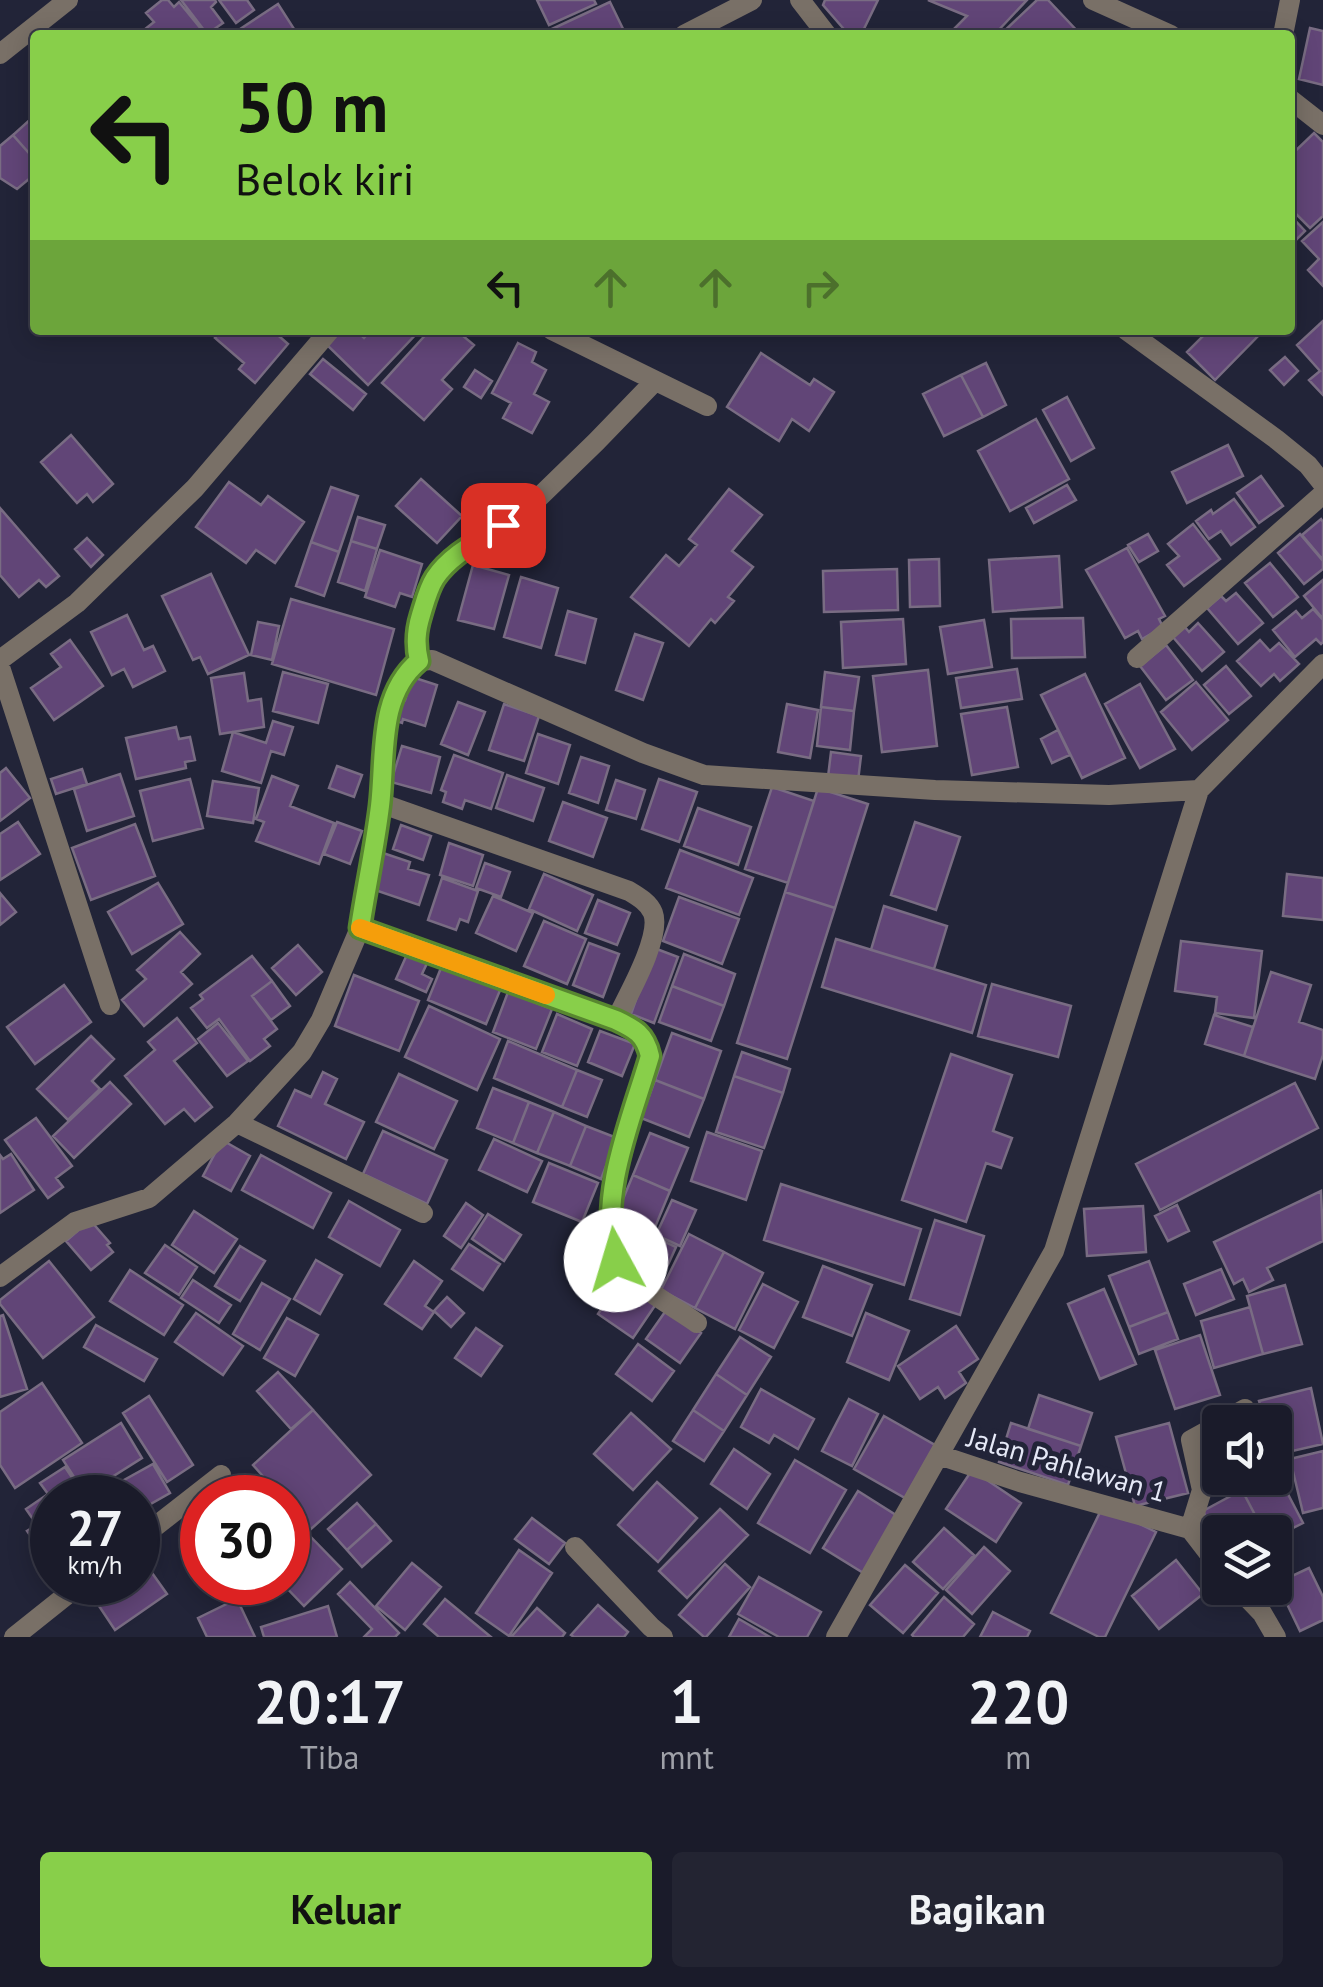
<!DOCTYPE html>
<html lang="id">
<head>
<meta charset="utf-8">
<style>
	body { margin:0; font-family:"PT Sans",sans-serif; background:#232432; color:#f1f3f6; height:100vh; display:flex; flex-direction:column; font-size:38px; white-space:nowrap }
	* { box-sizing:border-box; margin:0 }
	p { font-size:32px; color:#9fa1a8 }
	.icon { flex:none; width:55px; height:55px; fill:none; stroke:currentColor; stroke-width:2; stroke-linecap:round; stroke-linejoin:round }
	.map { position:relative; height:1637px; overflow:hidden }
	.sheet { display:flex; flex-direction:column; background:#1a1b2a; flex:1 }
	.sheet>* { flex:none }
	.hud { position:absolute; left:30px; top:30px; width:1265px; height:305px; border-radius:10px; box-shadow:0 5px 25px #0003,0 0 0 2px #383947; background:#88cf4a; color:#111; overflow:hidden }
	.controls { position:absolute; left:1202px; top:1405px; display:grid; gap:20px }
	.controls a { display:grid; place-items:center; width:90px; height:90px; border-radius:10px; background:#1a1b2a; box-shadow:0 5px 25px #0003,0 0 0 2px #383947; font-size:50px }
	.speed { position:absolute; left:30px; top:1475px; display:flex; gap:20px; font-size:50px; font-weight:700; text-align:center }
	.speed>* { display:grid; place-content:center; width:130px; height:130px; border-radius:50%; background:#1a1b2a; box-shadow:0 5px 25px #0003,0 0 0 2px #383947; line-height:1 }
	.speed small { font-size:25px; font-weight:400 }
	.speed .limit { border:15px solid #d22; background:#fff; color:#111 }
	.pin { position:absolute; display:grid; place-items:center; width:85px; height:85px; color:#fff; margin:-42px; border-radius:20px; box-shadow:0 5px 15px #0006 }
	.me { position:absolute; width:110px; margin:-55px; rotate:354deg; stroke-linejoin:round; filter:drop-shadow(0 0 8px #0008) }
	.turn { display:flex; align-items:center; gap:35px; height:210px; padding:0 40px; font-size:45px }
	.turn .icon { width:130px; height:130px; stroke-width:2.5 }
	.turn b { display:block; font-size:70px; line-height:85px }
	.lanes { display:flex; align-items:center; height:95px; padding:0 40px; background:#0003; justify-content:center; gap:50px; direction:ltr }
	.lanes .off { opacity:.35 }
	.eta { display:flex; justify-content:space-evenly; align-items:center; height:170px; text-align:center }
	.eta b { font-size:60px; font-weight:800; line-height:70px }
	.cta { display:flex; gap:20px; margin-top:auto; padding:20px 40px }
	.cta a { flex:1; height:115px; border-radius:10px; background:#88cf4a; color:#111; font-size:40px; font-weight:800; line-height:115px; text-align:center }
	.cta a+a { background:#232432; color:#f1f3f6 }
	.map>svg:first-child { display:block }
	.building { fill:#614577; stroke:#796c83; stroke-width:2.5 }
	.lines { fill:none; stroke-linecap:round; stroke-linejoin:round }
	.street { stroke:#797067; stroke-width:20 }
	.route-casing { stroke:#588730; stroke-width:25 }
	.route { stroke:#88cf4a; stroke-width:18 }
	.slow { stroke:#f59e0b; stroke-width:18 }
	.labels { text-anchor:middle; dominant-baseline:central; stroke-width:10; stroke-linejoin:round; paint-order:stroke }
	.street-label { font-size:28px; fill:#e6e9f7; stroke:#222438 }
</style>
</head>
<body>
<div class="map">
<svg width="1323" height="1637" viewBox="0 0 1323 1637">
	<rect width="100%" height="100%" fill="#222438"/>
	<path class="building" d="M162 0H168L174 7 179 2 206 35H142L140 33 154 22 146 13Z
		M181 0H215L216 2 211 7 223 23 207 34Z
		M219 0H247L254 10 236 23Z
		M537 0H594L596 4 549 25Z
		M825 0H878L861 35H849L823 5Z
		M928 0H1027L994 35H948L967 16Z
		M1037 0H1048L1081 35H1000Z
		M610 2 626 35H539Z
		M278 4 296 32 291 35H231Z
		M1310 28 1323 31V85L1299 79Z
		M33 117 35 119V160L13 135Z
		M1314 133 1323 142V216L1310 228 1290 208V156Z
		M13 135 35 160V174L17 189 0 178V146Z
		M1290 215 1305 231 1290 246Z
		M1323 222V286L1308 270 1319 259 1302 241Z
		M1323 321V395L1309 380 1320 371 1297 345Z
		M222 330H272L288 344 255 383 239 369 244 363 215 338Z
		M339 330H356L364 338 371 330H420L368 385 326 344Z
		M430 330H456L474 345 442 380 452 389 424 420 382 383Z
		M1209 330H1264L1215 380 1187 352Z
		M518 343 536 352 532 362 546 370 534 394 549 402 532 433 503 418 511 403 492 393Z
		M761 353 810 385 814 379 834 392 809 431 792 419 779 441 727 407Z
		M1285 357 1298 371 1284 385 1270 370Z
		M323 359 366 394 353 410 310 374Z
		M986 363 1006 405 983 417 961 375Z
		M475 370 492 381 481 398 464 387Z
		M961 375 983 417 944 436 923 394Z
		M1067 397 1094 448 1071 461 1043 410Z
		M1036 419 1069 479 1010 511 978 451Z
		M71 435 113 484 93 502 87 494 77 503 41 462Z
		M1228 445 1243 476 1187 503 1172 472Z
		M1261 476 1283 506 1259 523 1237 493Z
		M421 479 462 516 437 543 396 506Z
		M229 482 261 505 268 496 304 522 275 563 256 550 246 563 196 527Z
		M1067 485 1076 500 1034 523 1026 508Z
		M331 487 358 496 339 552 311 542Z
		M729 489 762 515 732 551 753 567 728 597 734 601 715 623 711 619 689 646 631 597 666 555 679 566 697 545 689 539Z
		M1234 499 1255 527 1231 545 1221 531 1209 539 1196 521 1211 510 1213 514Z
		M0 508 59 576 46 587 39 580 19 597 0 575Z
		M358 517 385 525 377 549 351 541Z
		M1321 519 1323 522V560L1302 535Z
		M1193 524 1220 559 1184 586 1167 565 1179 556 1168 544Z
		M1148 534 1158 551 1139 562 1128 545Z
		M1300 534 1323 561V569L1304 584 1278 553Z
		M87 538 103 555 91 567 75 549Z
		M351 541 377 549 365 591 338 582Z
		M311 542 339 552 324 596 296 586Z
		M1127 548 1165 616 1159 619 1163 627 1142 639 1138 631 1125 638 1086 570Z
		M380 550 422 564 412 597 400 593 395 607 365 597Z
		M1059 556 1062 607 993 612 989 560Z
		M939 559 940 606 910 607 909 560Z
		M1270 563 1298 597 1273 617 1245 583Z
		M473 565 509 575 494 629 458 620Z
		M897 569 898 610 824 612 823 571Z
		M211 574 249 655 208 674 200 657 193 660 162 596Z
		M521 577 558 588 541 648 504 637Z
		M1323 580V619L1304 596Z
		M1236 593 1263 623 1238 644 1207 608 1221 596 1226 601Z
		M291 599 394 629 376 695 272 664Z
		M1313 609 1323 620V642L1321 644 1316 639 1295 657 1273 630 1296 611 1302 618Z
		M568 611 596 619 585 663 556 655Z
		M127 615 144 650 153 646 165 671 133 687 124 669 112 675 91 632Z
		M1083 618 1085 657 1012 658 1011 619Z
		M903 619 906 664 843 668 841 622Z
		M984 620 992 667 948 674 940 627Z
		M258 622 279 626 272 660 251 655Z
		M1198 623 1224 652 1202 671 1172 636 1184 626 1189 632Z
		M635 634 663 643 643 700 616 690Z
		M70 640 103 686 54 720 31 688 61 667 51 654Z
		M1260 640 1270 651 1279 643 1299 664 1280 681 1274 674 1261 686 1237 661Z
		M1166 645 1193 680 1166 700 1140 666Z
		M1226 666 1251 696 1229 714 1204 685Z
		M1017 669 1022 699 961 708 956 678Z
		M928 670 937 746 882 752 873 676Z
		M283 672 328 684 318 723 273 711Z
		M825 672 859 677 854 711 821 707Z
		M244 673 248 701 261 699 264 727 220 734 211 678Z
		M1085 674 1125 758 1082 778 1041 695Z
		M412 677 437 685 425 726 403 719 402 723 390 719 397 697 405 700Z
		M1196 682 1228 720 1192 750 1161 712Z
		M1140 684 1175 749 1140 768 1105 704Z
		M458 702 485 712 468 755 441 744Z
		M504 704 539 716 524 761 489 750Z
		M787 704 818 710 810 758 778 752Z
		M821 707 854 711 850 750 817 746Z
		M1007 707 1018 767 972 775 961 714Z
		M273 721 293 727 284 755 271 751 261 783 222 771 233 732 266 743Z
		M176 727 179 739 190 737 195 760 185 762 186 768 136 779 126 738Z
		M1058 730 1070 755 1052 763 1041 739Z
		M538 734 570 745 558 784 526 773Z
		M402 746 440 757 431 793 391 782Z
		M831 752 861 756 858 781 828 777Z
		M454 755 503 773 491 809 465 800 462 809 443 802 446 792 441 790Z
		M581 757 609 766 598 803 569 793Z
		M337 766 362 775 354 797 329 788Z
		M6 768 30 798 0 821V773Z
		M82 769 87 784 56 794 51 779Z
		M120 774 134 816 87 831 74 789Z
		M507 775 544 788 533 821 496 808Z
		M272 776 298 786 290 806 334 823 319 864 256 841 264 822 256 819Z
		M190 779 203 828 153 841 140 791Z
		M659 779 697 792 679 842 642 829Z
		M616 780 645 790 636 819 606 810Z
		M213 781 259 788 253 823 207 816Z
		M772 787 814 801 788 883 745 869Z
		M818 788 868 804 835 908 785 892Z
		M563 802 607 818 593 857 549 841Z
		M698 808 751 827 738 865 684 846Z
		M18 822 40 854 0 880V834Z
		M337 822 362 831 350 864 324 854Z
		M915 822 960 837 936 910 891 895Z
		M135 824 155 876 91 900 72 848Z
		M401 825 431 836 423 860 393 849Z
		M449 843 483 855 473 886 440 875Z
		M680 850 753 878 739 915 666 888Z
		M380 852 410 862 408 869 429 875 419 905 369 888Z
		M485 863 510 872 501 897 476 888Z
		M544 874 593 895 577 931 529 909Z
		M1287 874 1323 878V920L1283 916Z
		M442 878 478 891 468 922 460 919 456 930 428 920Z
		M158 883 183 924 132 954 108 912Z
		M785 892 835 908 787 1059 737 1043Z
		M0 893 16 912 0 925Z
		M493 896 533 913 516 951 476 933Z
		M679 897 739 919 722 964 663 941Z
		M598 900 630 913 617 945 585 933Z
		M884 906 947 926 934 969 871 950Z
		M544 921 586 939 567 984 524 966Z
		M180 932 200 954 181 972 192 984 144 1026 122 1000 146 979 137 970Z
		M836 939 986 985 972 1033 822 987Z
		M1181 941 1262 951 1254 1018 1215 1013 1217 997 1175 991Z
		M589 943 619 954 603 997 573 985Z
		M298 945 322 972 296 995 272 968Z
		M654 948 678 957 654 1023 631 1014Z
		M409 950 429 959 422 974 432 979 426 992 396 979Z
		M684 954 735 974 724 1006 672 986Z
		M252 956 272 981 252 996 277 1029 264 1039 270 1046 250 1061 219 1019 207 1028 191 1008 203 999 200 995Z
		M443 963 501 988 486 1024 428 1000Z
		M1271 972 1311 985 1299 1022 1323 1030V1055L1315 1079 1244 1056Z
		M354 975 419 1001 399 1051 335 1026Z
		M272 981 290 1006 271 1020 252 996Z
		M992 984 1071 1006 1058 1057 978 1036Z
		M64 985 91 1022 35 1064 7 1027Z
		M672 986 724 1006 711 1041 659 1022Z
		M508 992 552 1009 536 1049 493 1032Z
		M429 1006 500 1039 477 1090 405 1057Z
		M557 1014 592 1029 577 1066 542 1052Z
		M1214 1015 1253 1027 1244 1056 1205 1044Z
		M177 1018 197 1043 174 1061 212 1107 195 1121 184 1109 165 1124 125 1076 155 1050 148 1042Z
		M218 1023 248 1061 227 1076 198 1039Z
		M600 1031 635 1044 622 1076 588 1062Z
		M672 1033 721 1051 704 1099 655 1080Z
		M91 1036 114 1059 92 1081 100 1089 68 1120 37 1089Z
		M508 1041 577 1070 562 1107 494 1078Z
		M742 1052 790 1069 783 1093 734 1076Z
		M951 1054 1012 1075 993 1131 1012 1138 1001 1168 986 1163 966 1222 902 1200Z
		M577 1070 602 1080 587 1117 562 1107Z
		M323 1072 337 1079 325 1104 364 1122 346 1159 278 1126 295 1090 311 1097Z
		M399 1074 457 1101 434 1149 376 1122Z
		M734 1076 783 1093 764 1148 716 1132Z
		M655 1080 704 1099 689 1137 641 1118Z
		M110 1082 131 1104 74 1158 53 1136Z
		M1295 1083 1318 1128 1160 1210 1136 1164Z
		M493 1088 529 1102 513 1143 477 1128Z
		M529 1102 554 1112 537 1153 513 1143Z
		M554 1112 586 1126 570 1166 537 1153Z
		M36 1118 72 1166 56 1178 63 1187 48 1198 5 1140Z
		M586 1126 617 1138 601 1179 570 1166Z
		M383 1131 447 1160 427 1204 363 1174Z
		M707 1132 762 1151 746 1200 691 1181Z
		M650 1133 688 1148 670 1191 633 1175Z
		M494 1139 542 1161 527 1192 479 1170Z
		M222 1140 250 1156 231 1191 203 1176Z
		M11 1154 34 1190 0 1213V1155L3 1159Z
		M261 1155 331 1193 313 1228 242 1190Z
		M549 1163 598 1183 582 1222 533 1202Z
		M633 1175 670 1191 653 1232 616 1216Z
		M781 1184 921 1229 904 1285 764 1240Z
		M1321 1191 1323 1241 1267 1268 1273 1280 1249 1292 1243 1279 1234 1284 1214 1242Z
		M672 1200 696 1210 680 1246 656 1235Z
		M349 1201 400 1230 380 1266 329 1237Z
		M466 1203 483 1215 461 1248 444 1236Z
		M1177 1205 1189 1231 1168 1241 1155 1216Z
		M1143 1206 1146 1252 1087 1256 1084 1209Z
		M194 1211 237 1239 214 1273 172 1245Z
		M488 1214 521 1235 504 1261 472 1239Z
		M90 1220 110 1243 107 1245 113 1252 91 1270 66 1241Z
		M935 1220 984 1236 960 1315 910 1299Z
		M689 1234 724 1252 695 1308 661 1290Z
		M650 1235 676 1247 662 1278 636 1266Z
		M469 1244 500 1264 483 1290 452 1269Z
		M165 1245 197 1267 179 1295 145 1273Z
		M240 1246 265 1261 240 1301 215 1286Z
		M724 1252 763 1273 735 1329 695 1308Z
		M316 1260 342 1275 320 1314 294 1299Z
		M49 1261 94 1317 43 1358 0 1304V1300Z
		M414 1261 442 1281 425 1306 434 1312 422 1329 385 1304Z
		M1149 1261 1168 1312 1129 1327 1109 1276Z
		M823 1266 872 1285 852 1336 803 1317Z
		M1221 1269 1234 1299 1196 1315 1184 1284Z
		M130 1270 183 1305 164 1335 110 1301Z
		M622 1277 658 1301 633 1338 598 1314Z
		M193 1280 231 1305 219 1323 181 1298Z
		M262 1283 290 1299 260 1350 233 1334Z
		M763 1284 798 1302 774 1348 739 1330Z
		M1285 1285 1302 1344 1263 1354 1247 1296Z
		M1104 1289 1136 1364 1100 1379 1068 1304Z
		M447 1297 464 1313 451 1327 434 1311Z
		M1250 1307 1263 1354 1214 1368 1201 1321Z
		M667 1309 701 1333 680 1363 646 1339Z
		M1168 1312 1178 1339 1139 1354 1129 1327Z
		M196 1313 243 1346 223 1375 175 1342Z
		M866 1313 909 1331 889 1380 847 1362Z
		M3 1315 27 1389 0 1397V1316Z
		M287 1318 318 1335 295 1376 264 1358Z
		M96 1325 157 1359 144 1381 84 1347Z
		M956 1326 978 1359 959 1372 966 1383 945 1398 938 1387 920 1399 898 1366Z
		M476 1328 502 1346 481 1376 455 1358Z
		M1200 1335 1220 1395 1175 1409 1155 1350Z
		M740 1337 771 1357 747 1395 716 1374Z
		M638 1344 674 1371 652 1401 616 1374Z
		M278 1372 313 1410 291 1429 257 1391Z
		M716 1374 747 1395 724 1431 693 1410Z
		M42 1383 82 1443 15 1488 0 1465V1412Z
		M1311 1388 1323 1444 1275 1455V1422H1265L1259 1401Z
		M761 1389 814 1419 798 1449 774 1435 769 1443 741 1427Z
		M1039 1395 1092 1413 1081 1446 1028 1429Z
		M149 1396 193 1465 167 1482 123 1413Z
		M849 1399 878 1414 852 1466 822 1451Z
		M313 1410 371 1475 311 1529 288 1503V1498H282L253 1465Z
		M693 1410 724 1431 704 1461 673 1441Z
		M631 1413 671 1449 633 1490 594 1454Z
		M884 1416 935 1445 905 1498 854 1469Z
		M121 1423 142 1458 85 1494 63 1460Z
		M1011 1423 1081 1446 1068 1485 999 1462Z
		M1169 1423 1188 1493 1135 1506 1116 1437Z
		M734 1449 770 1474 747 1509 711 1484Z
		M1323 1451V1508L1303 1513 1290 1459Z
		M795 1460 846 1490 810 1553 758 1523Z
		M153 1464 170 1493 138 1511V1498H110L106 1490Z
		M65 1467 85 1497 99 1488 105 1498H52V1547L43 1554 27 1531 37 1525 26 1509 48 1494 40 1483Z
		M972 1470 1021 1503 996 1542 946 1509Z
		M1277 1473 1303 1523 1275 1537V1532H1264L1242 1490 1267 1478H1275Z
		M251 1476 271 1498H229Z
		M657 1482 697 1518 658 1562 618 1525Z
		M1242 1490 1264 1532H1220V1545L1203 1511Z
		M858 1491 899 1517 865 1574 823 1548Z
		M357 1503 376 1524 347 1550 328 1529Z
		M1103 1506 1156 1532 1105 1637H1099L1051 1613Z
		M720 1509 748 1535 687 1598 659 1571Z
		M532 1518 565 1543 549 1564 515 1539Z
		M376 1524 391 1541 362 1567 347 1550Z
		M944 1528 974 1555 943 1589 913 1562Z
		M307 1533 342 1569 304 1606 281 1582H288V1552Z
		M984 1547 1010 1571 972 1614 946 1590Z
		M519 1550 552 1573 509 1636 476 1613Z
		M140 1556 167 1594 115 1630 89 1591 101 1582H138V1558Z
		M1176 1560 1203 1594 1159 1629 1132 1596Z
		M412 1563 441 1587 405 1630 376 1606Z
		M725 1564 750 1587 706 1637H704L679 1615Z
		M905 1565 938 1593 903 1633 870 1605Z
		M1309 1568 1323 1597V1620L1300 1631 1277 1583Z
		M759 1577 821 1612 807 1637H779L738 1614Z
		M350 1582 399 1633 395 1637H364L372 1629 338 1594Z
		M944 1597 974 1624 963 1637H914L912 1635Z
		M237 1599 255 1637H207L198 1618Z
		M445 1599 491 1637H439L424 1624Z
		M598 1605 628 1632 624 1637H574L571 1635Z
		M328 1606 337 1637H264L261 1627Z
		M537 1608 565 1633 562 1637H511Z
		M993 1612 1030 1631 1027 1637H980Z
		M739 1619 770 1637H729Z"/>
	<g class="lines">
		<path class="street" d="M800 0 827 35
			M1093 0 1171 35
			M684 35 752 0
			M1283 35 1290 0
			M0 54 68 0
			M1290 99 1323 125
			M552 330 707 406
			M1126 330 1276 439 1308 465 1323 484
			M1137 658 1323 494
			M0 660 77 603 195 488 330 330
			M419 661C411 626 426 584 452 560L528 508 596 442 655 381
			M0 667 110 1005
			M380 803 629 891C639 897 649 903 653 913 662 937 627 997 616 1020 635 1029 645 1034 649 1056 636 1103 593 1218 617 1261 629 1282 676 1308 697 1323
			M360 928 616 1020
			M237 1123 423 1213
			M0 1277 75 1222 149 1198 237 1123 302 1052 321 1020 360 928 380 803 383 742 391 706 409 669 419 661 432 660 643 753 704 775 935 790 1109 795 1199 790
			M1222 1422 1245 1409
			M939 1455 1020 1482 1190 1529 1220 1568
			M1190 1529 1202 1490 1191 1440 1220 1424
			M138 1540 221 1475
			M575 1547 651 1627 663 1637
			M1238 1588 1262 1613 1276 1637
			M14 1637 83 1582
			M836 1637 1054 1251 1199 790 1323 664"/>
	</g>
	<g class="lines">
		<defs>
			<path id="route" d="M503 525C480 540 450 555 435 578 428 589 425 602 421 615 416 631 415 644 419 661 377 696 386 757 380 806 375 847 366 888 360 928L616 1020C635 1029 645 1034 650 1056 632 1118 598 1195 616 1260"/>
		</defs>
		<use href="#route" class="route-casing"/>
		<use href="#route" class="route"/>
		<path class="slow" d="M360 928 546 995"/>
	</g>
	<g class="labels">
		<g class="street-label">
			<text transform="translate(1067 1464) rotate(16)">Jalan Pahlawan 1</text>
		</g>
	</g>
</svg>
<div class="controls">
<a><svg class="icon" aria-label="sound" viewBox="0 0 24 24"><path d="M4 9h4l5-4v14l-5-4H4zM17 9q2 3 0 6"/></svg></a>
<a><svg class="icon" aria-label="layers" viewBox="0 0 24 24"><path d="M12 4l9 5-9 5-9-5zM3 14l9 5 9-5"/></svg></a>
</div>
<div class="speed"><div>27<small>km/h</small></div><div class="limit">30</div></div>
<div class="pin" style="left:503px;top:525px;background:#d93025"><svg class="icon" aria-label="arrive" viewBox="0 0 24 24"><path d="M6 21V4h12l-3 4 3 4H6"/></svg></div>
<svg class="me" style="left:616px;top:1260px" viewBox="-20 -20 40 40"><circle r="19" fill="#fff"/><path d="M0-13L10 11 0 6-10 11z" fill="#88cf4a"/></svg>
<div class="hud">
<div class="turn"><svg class="icon" aria-label="left" viewBox="0 0 24 24"><path d="M17 20v-9H6M10 6l-5 5 5 5"/></svg><div><b>50 m</b>Belok kiri</div></div>
<div class="lanes"><svg class="icon" aria-label="left" viewBox="0 0 24 24"><path d="M17 20v-9H6M10 6l-5 5 5 5"/></svg><svg class="icon off" aria-label="ahead" viewBox="0 0 24 24"><path d="M12 20V5M6 11l6-6 6 6"/></svg><svg class="icon off" aria-label="ahead" viewBox="0 0 24 24"><path d="M12 20V5M6 11l6-6 6 6"/></svg><svg class="icon off" aria-label="right" viewBox="0 0 24 24"><path d="M7 20v-9h11M14 6l5 5-5 5"/></svg></div>
</div>
</div>
<section class="sheet">
<div class="eta">
<div><b>20:17</b><p>Tiba</p></div>
<div><b>1</b><p>mnt</p></div>
<div><b>220</b><p>m</p></div>
</div>
<div class="cta"><a>Keluar</a><a>Bagikan</a></div>
</section>
</body>
</html>
